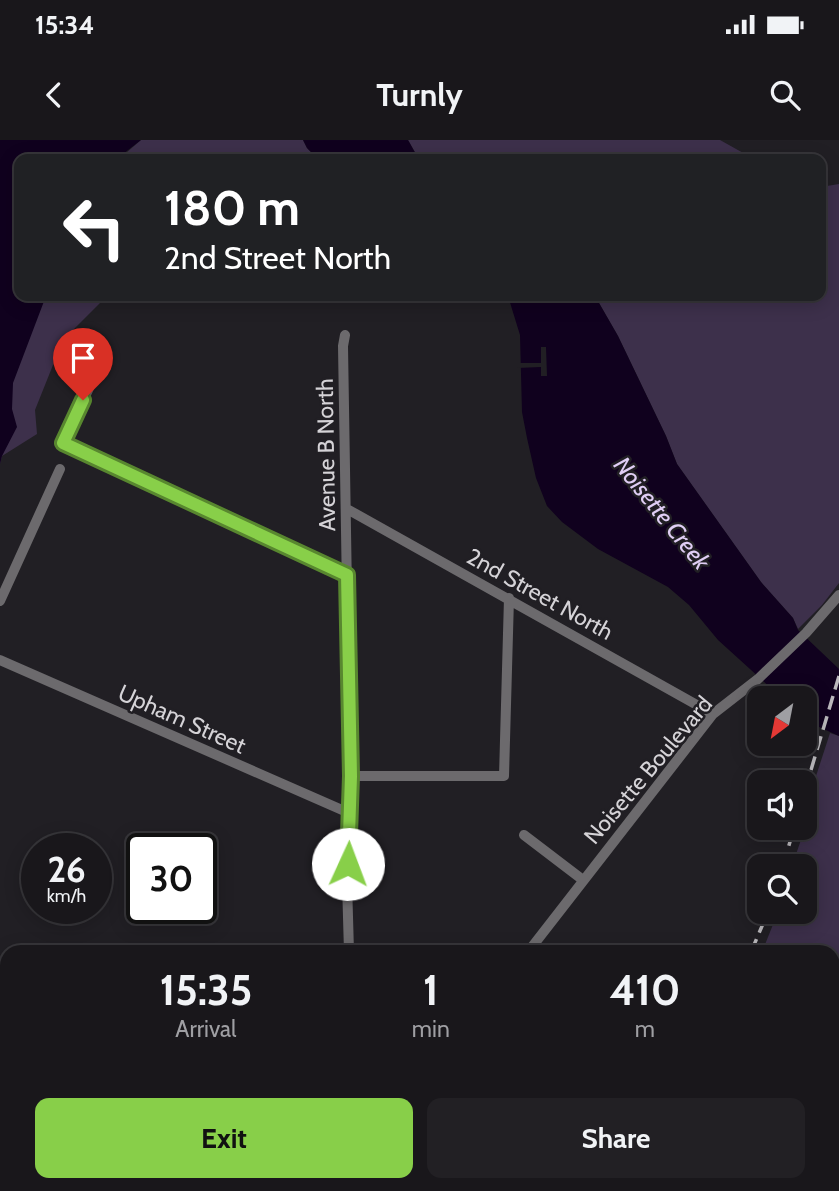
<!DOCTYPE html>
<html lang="en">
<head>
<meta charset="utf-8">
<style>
	body { margin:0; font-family:Cabin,sans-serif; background:#222024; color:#f1f3f6; height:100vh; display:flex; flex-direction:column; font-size:26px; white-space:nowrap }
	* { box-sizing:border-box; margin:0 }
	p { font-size:23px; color:#9f9fa3 }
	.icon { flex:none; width:38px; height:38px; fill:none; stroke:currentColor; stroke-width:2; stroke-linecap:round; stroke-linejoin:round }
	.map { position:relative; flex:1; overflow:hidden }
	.panel { position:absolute; left:0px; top:805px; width:840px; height:247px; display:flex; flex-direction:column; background:#19171b; border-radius:21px 21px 0 0; box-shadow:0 4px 18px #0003,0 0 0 2px #37363a }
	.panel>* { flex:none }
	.banner { position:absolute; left:14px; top:14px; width:812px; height:147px; border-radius:14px; box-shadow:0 4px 18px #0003,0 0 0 2px #37363a; background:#202124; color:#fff; overflow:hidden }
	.needle { width:46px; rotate:212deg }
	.buttons { position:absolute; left:747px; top:546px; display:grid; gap:14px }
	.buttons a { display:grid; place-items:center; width:70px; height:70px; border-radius:14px; background:#19171b; box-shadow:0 4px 18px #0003,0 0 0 2px #37363a; font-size:35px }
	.speed { position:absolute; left:21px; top:693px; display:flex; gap:14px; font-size:35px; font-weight:700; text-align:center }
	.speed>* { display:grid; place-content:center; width:91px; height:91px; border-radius:50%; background:#19171b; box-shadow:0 4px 18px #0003,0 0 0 2px #37363a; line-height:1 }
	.speed small { font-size:18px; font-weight:400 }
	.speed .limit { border:4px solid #111; border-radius:10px; background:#fff; color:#111 }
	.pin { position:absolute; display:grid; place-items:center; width:60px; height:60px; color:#fff; margin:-72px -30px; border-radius:50% 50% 50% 0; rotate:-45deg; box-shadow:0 0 7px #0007 }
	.pin .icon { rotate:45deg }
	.me { position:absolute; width:77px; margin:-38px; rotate:2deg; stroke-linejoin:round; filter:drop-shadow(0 0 5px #0008) }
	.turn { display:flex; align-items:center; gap:24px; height:147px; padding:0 35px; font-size:32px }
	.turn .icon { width:91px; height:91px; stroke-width:2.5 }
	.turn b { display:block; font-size:49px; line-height:60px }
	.eta { display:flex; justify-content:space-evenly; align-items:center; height:119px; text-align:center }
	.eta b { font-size:42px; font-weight:700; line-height:49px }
	.action { display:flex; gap:14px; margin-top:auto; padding:14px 35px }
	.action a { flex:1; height:80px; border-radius:14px; background:#88cf49; color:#111; font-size:28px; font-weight:700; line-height:80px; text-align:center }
	.action a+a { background:#222024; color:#f1f3f6 }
	.status { display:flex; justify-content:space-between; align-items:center; height:49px; padding:0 35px; background:#19171b; direction:ltr }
	.status svg { height:19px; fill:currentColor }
	header { display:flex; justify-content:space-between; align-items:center; height:91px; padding:0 35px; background:#19171b; font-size:32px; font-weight:700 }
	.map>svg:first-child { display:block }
	.green { fill:#3d304b }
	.water { fill:#10011e }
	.pier { fill:#211f24 }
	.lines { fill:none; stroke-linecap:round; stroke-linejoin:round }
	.stream { stroke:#10011e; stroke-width:3.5 }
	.minor { stroke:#6c6a6d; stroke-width:10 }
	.rail { stroke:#bbb9bd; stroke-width:3.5; stroke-dasharray:14 7; stroke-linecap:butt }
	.route-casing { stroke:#58872f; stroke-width:18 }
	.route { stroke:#88cf49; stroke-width:12 }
	.labels { text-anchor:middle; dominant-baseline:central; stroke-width:5; stroke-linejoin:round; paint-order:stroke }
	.street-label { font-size:23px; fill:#d5d3d7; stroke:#211f24 }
	.water-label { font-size:24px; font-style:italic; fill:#e0cef5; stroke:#211f24 }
</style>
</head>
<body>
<div class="status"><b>15:34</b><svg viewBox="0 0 49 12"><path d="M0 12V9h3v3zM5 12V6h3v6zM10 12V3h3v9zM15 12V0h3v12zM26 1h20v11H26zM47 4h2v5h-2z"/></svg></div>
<header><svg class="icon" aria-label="back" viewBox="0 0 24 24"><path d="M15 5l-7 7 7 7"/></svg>Turnly<svg class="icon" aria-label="search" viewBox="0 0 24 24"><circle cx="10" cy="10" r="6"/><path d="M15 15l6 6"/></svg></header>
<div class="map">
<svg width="839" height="1051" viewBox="0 0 839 1051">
	<rect width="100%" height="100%" fill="#211f24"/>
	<path class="green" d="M141 0H303L307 8 318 19H119Z
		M408 0H720L754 19H425L417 16Z
		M839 44V443L822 465 798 489 793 478 761 442 677 324 666 296 618 196 595 156H821V47Z
		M32 156H107L63 200 35 270 37 294 2 316 0 324V236Z
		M830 593 839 596V946L833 958V812H762L778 772H805V726H792L805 688V670Z
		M596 1045H798V1051H590Z"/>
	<path class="water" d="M0 0H141L123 14 125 19H19V156H46L13 243 12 269 17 287 2 316 0 324Z
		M303 0H408L417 16 425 19H318L307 8Z
		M508 156H595L618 196 666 296 677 324 761 442 793 478 798 490 839 529V596L817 586 805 574V558H782L718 500 689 465 668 447 598 409 562 382 547 366 536 338 527 298 522 272 520 195Z"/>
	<path class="pier" d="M541 207H546L547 236H541V227L517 228V223H541Z"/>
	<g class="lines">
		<path class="stream" d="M833 850 839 841
			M691 1051 693 1049 698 1051
			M725 1051 727 1045"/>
		<path class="minor" d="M345 195 343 206 350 636 347 742 349 812
			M104 216 63 303 347 435
			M347 369 713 574
			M0 461 60 329
			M0 520 349 673
			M350 636H504L509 458
			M524 695 583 740
			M528 812 713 574 758 539 806 493 839 455
			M0 845 7 848
			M0 966 7 969
			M178 1045 192 1051
			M81 1051 84 1045
			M351 1051V1045"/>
		<path class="rail" d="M805 650 839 536
			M783 726 794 688
			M751 812 768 772
			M566 1051 572 1045"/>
	</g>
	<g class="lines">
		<defs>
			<path id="route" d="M83 260 63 303 347 435 351 636 348 724"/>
		</defs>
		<use href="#route" class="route-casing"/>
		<use href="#route" class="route"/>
	</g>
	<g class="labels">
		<g class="street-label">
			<text transform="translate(326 315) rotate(-91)">Avenue B North</text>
			<text transform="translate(540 454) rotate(29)">2nd Street North</text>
			<text transform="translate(182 579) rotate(24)">Upham Street</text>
			<text transform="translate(648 630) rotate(-50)">Noisette Boulevard</text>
		</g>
		<g class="water-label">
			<text transform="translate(662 373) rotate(51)">Noisette Creek</text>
		</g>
	</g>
</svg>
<div class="buttons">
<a><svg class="needle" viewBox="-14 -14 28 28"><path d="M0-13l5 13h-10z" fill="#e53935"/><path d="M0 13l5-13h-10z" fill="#9f9fa3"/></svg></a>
<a><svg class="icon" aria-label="sound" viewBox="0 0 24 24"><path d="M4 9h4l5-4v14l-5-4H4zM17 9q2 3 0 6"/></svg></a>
<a><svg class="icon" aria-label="search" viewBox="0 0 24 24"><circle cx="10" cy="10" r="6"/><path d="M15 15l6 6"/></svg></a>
</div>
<div class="speed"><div>26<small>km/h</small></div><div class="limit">30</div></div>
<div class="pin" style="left:83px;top:260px;background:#d93025"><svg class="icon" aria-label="arrive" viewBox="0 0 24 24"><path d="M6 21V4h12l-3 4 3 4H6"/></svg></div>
<svg class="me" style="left:348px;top:724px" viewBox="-20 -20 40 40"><circle r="19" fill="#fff"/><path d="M0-13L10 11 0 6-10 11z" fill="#88cf49"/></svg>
<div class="banner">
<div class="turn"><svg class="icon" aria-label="left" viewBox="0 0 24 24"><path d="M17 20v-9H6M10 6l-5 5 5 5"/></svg><div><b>180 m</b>2nd Street North</div></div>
</div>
<section class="panel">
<div class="eta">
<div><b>15:35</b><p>Arrival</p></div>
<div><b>1</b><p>min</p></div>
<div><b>410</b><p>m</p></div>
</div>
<div class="action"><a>Exit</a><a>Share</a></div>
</section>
</div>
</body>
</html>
